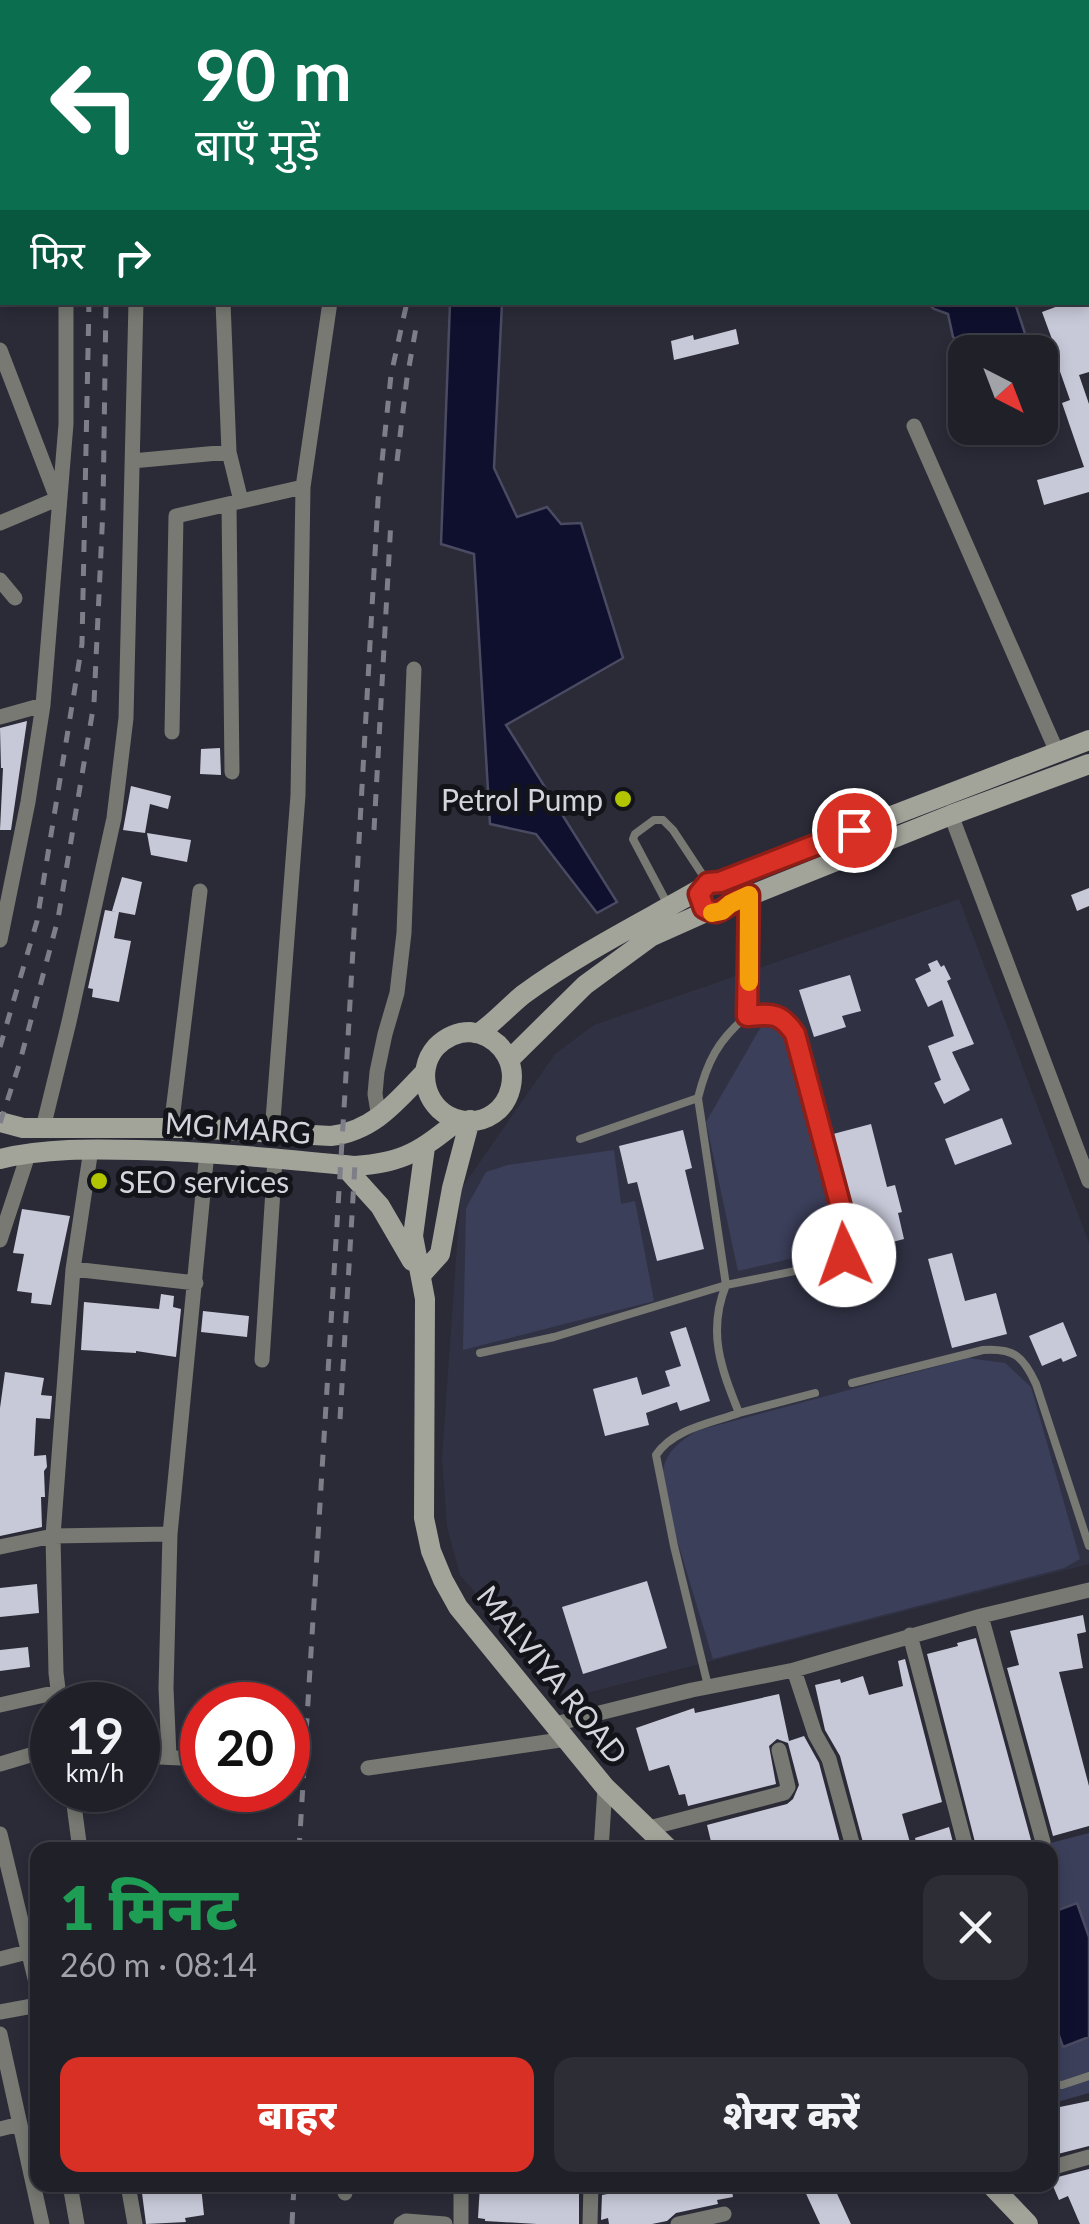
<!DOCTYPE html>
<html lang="hi">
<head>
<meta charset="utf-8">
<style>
	body { margin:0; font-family:Lato,"Noto Sans Devanagari",sans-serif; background:#2d2d35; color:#f1f3f6; height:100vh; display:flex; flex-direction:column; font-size:38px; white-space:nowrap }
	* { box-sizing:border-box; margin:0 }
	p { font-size:32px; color:#a2a3a8 }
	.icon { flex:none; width:55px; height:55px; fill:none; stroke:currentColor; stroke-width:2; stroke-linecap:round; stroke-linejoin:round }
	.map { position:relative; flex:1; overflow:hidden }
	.sheet { position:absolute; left:30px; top:1842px; width:1028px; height:350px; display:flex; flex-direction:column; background:#202029; border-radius:20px; box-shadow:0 5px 15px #0003,0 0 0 2px #3d3e46 }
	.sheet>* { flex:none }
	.hud { position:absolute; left:0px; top:0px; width:1090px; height:305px; box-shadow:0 5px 15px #0003,0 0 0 2px #3d3e46; background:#0b6e4f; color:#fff; overflow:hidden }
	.needle { width:65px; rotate:138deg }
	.tools { position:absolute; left:948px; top:335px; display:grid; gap:20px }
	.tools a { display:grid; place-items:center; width:110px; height:110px; border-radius:20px; background:#202029; box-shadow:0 5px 15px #0003,0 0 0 2px #3d3e46; font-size:50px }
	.speed { position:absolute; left:30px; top:1682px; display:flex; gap:20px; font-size:50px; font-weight:700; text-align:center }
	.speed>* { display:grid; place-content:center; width:130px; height:130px; border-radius:50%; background:#202029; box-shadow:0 5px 15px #0003,0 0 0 2px #3d3e46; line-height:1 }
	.speed small { font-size:25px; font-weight:400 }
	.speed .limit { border:15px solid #d22; background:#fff; color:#111 }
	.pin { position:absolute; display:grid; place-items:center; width:85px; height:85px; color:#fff; margin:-42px; border:5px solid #fff; border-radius:50%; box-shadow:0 2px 10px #0007 }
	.me { position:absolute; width:110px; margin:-55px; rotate:357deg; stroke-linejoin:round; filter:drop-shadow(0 0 8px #0008) }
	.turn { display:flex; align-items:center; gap:35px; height:210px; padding:0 30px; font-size:45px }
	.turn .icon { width:130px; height:130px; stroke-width:2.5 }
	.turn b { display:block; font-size:70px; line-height:85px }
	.then { display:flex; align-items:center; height:95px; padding:0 30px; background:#0003; gap:20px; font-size:38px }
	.round { display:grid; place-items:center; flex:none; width:105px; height:105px; border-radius:20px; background:#2d2d35 }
	.summary { display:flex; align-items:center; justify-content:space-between; height:170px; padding:0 30px }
	h1 { font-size:60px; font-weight:800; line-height:75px; color:#1e9e55 }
	.cta { display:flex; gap:20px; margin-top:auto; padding:20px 30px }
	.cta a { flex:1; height:115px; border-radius:20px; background:#d93025; color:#fff; font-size:40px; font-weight:800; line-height:115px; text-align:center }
	.cta a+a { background:#2d2d35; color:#f1f3f6 }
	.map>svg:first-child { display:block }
	.built { fill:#303244 }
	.green { fill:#3c3f5a }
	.water { fill:#0f102d; stroke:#4a4b62; stroke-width:2.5 }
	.building { fill:#c7c9d9 }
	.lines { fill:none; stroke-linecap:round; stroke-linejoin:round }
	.lane { stroke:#777972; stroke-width:8 }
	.street { stroke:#777972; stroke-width:15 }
	.secondary { stroke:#a2a49a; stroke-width:20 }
	.rail { stroke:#7d7e88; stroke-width:5; stroke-dasharray:12 12; stroke-linecap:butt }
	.route-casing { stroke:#8d1f18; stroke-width:25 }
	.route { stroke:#d93025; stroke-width:18 }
	.slow { stroke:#f59e0b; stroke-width:18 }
	.poi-dot { fill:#b1c500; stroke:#13141a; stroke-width:4 }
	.labels { text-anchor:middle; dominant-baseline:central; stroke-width:10; stroke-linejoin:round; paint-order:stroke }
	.poi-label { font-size:30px; fill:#d3d4dc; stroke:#13141a; text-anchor:end }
	.street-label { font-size:30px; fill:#d3d4dc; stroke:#13141a }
</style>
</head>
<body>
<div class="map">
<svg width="1089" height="2224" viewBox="0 0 1089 2224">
	<rect width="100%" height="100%" fill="#2a2b37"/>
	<path class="built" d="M959 899 1089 1243V1564L567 1698 460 1575 447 1526 442 1458 461 1189 555 1054 594 1025Z"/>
	<path class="green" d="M780 1022 823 1176 833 1240 815 1253 738 1271 706 1122 762 1025Z
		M614 1150 621 1204 635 1201 654 1301 463 1350 466 1208 486 1172 508 1165Z
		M968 1358 1005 1363 1031 1387 1080 1559 1064 1568 713 1659 661 1487C663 1455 671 1448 696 1431Z
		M1089 1833V2093L1050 2104V1850H1024Z"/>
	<path class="water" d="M561 0H1063L1056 2H560Z
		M450 303H502L494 468 517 517 547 507 561 524 581 523 623 658 506 725 617 902 597 913 536 834 490 824 474 554 441 544Z
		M927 303H1015L1031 352H978L953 337 948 314 934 309Z
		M1077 1903 1089 1937V2037L1063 2047 1050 2010V1913Z"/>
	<path class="building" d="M1069 302H1089V372L1079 375 1089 404V492L1044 505 1037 480 1084 467 1062 403 1070 400 1050 343 1053 342 1042 312Z
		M736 329 739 344 674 360 671 341 693 335 694 340Z
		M27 721 11 830H0L3 768H1L0 728Z
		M220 748 221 775 200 774 201 749Z
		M131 786 171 796 168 809 150 804 145 833 123 830Z
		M147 833 191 840 187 862 151 855Z
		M122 877 142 882 135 915 119 912 114 938 131 941 119 1002 92 997 93 989 88 988 105 910 117 912 112 911Z
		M1089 888V906L1077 911 1071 895Z
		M937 960 941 967 944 965 951 979 947 981 974 1044 952 1052 970 1090 944 1104 934 1083 941 1080 928 1046 954 1036 942 1000 928 1007 915 979 931 971 928 964Z
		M850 975 861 1011 842 1016 846 1027 814 1037 799 990Z
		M1002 1118 1012 1144 955 1165 945 1139Z
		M871 1124 887 1187 895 1185 902 1212 898 1213 904 1239 858 1251 856 1235 858 1234 833 1134Z
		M683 1130 692 1168 685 1170 704 1249 657 1261 637 1182 628 1184 619 1146Z
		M22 1209 70 1216 51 1305 31 1303 32 1293 17 1291 24 1254 13 1253Z
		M952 1253 965 1301 996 1293 1007 1334 952 1348 928 1259Z
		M161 1294 174 1296 173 1307 181 1309 176 1357 136 1351V1353L81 1350 84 1302 159 1309Z
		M203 1311 249 1316 247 1337 201 1332Z
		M1063 1322 1077 1356 1063 1362 1061 1358 1042 1366 1029 1336Z
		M686 1327 710 1401 680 1411 677 1402 646 1413 649 1425 605 1436 593 1389 637 1377 642 1395 670 1386 665 1371 681 1366 670 1332Z
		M5 1372 44 1378 41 1395 52 1396 50 1419 36 1418 34 1456 46 1455 47 1467 44 1471 45 1497H41L42 1527 0 1536V1408Z
		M647 1581 667 1648 583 1674 562 1607Z
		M37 1584 39 1613 0 1617V1588Z
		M1083 1615 1086 1632 1077 1634 1083 1668 1059 1672 1089 1786V1826L1053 1836 1007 1668 1019 1665 1010 1631Z
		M976 1638 1031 1840 998 1850H977L927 1654 958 1646 957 1643Z
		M28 1647 30 1667 0 1671V1650Z
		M905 1659 942 1802 902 1814 911 1846 898 1850H865L840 1756 825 1730 815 1685 840 1679 841 1683 863 1676 869 1695 903 1686 898 1661Z
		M779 1694 789 1741 804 1736 819 1763 842 1850H713L707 1825 787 1804 793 1799 799 1785 788 1743 777 1739 769 1746 776 1784 688 1806 685 1794 679 1795 669 1765 649 1771 636 1728 694 1708 695 1713Z
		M949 1827 955 1850H918L915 1838Z
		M1089 2101V2146L1050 2156V2109Z
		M1089 2169V2224H1080L1068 2196 1059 2200 1050 2179Z
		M480 2185H579V2224H537L485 2221V2219L478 2218Z
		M657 2185H731L733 2197 717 2200 718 2204 676 2213 667 2221 652 2224H609L608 2218 601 2220 602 2195Z
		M802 2185H833L851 2224H820Z
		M201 2186 204 2215 185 2218 186 2222 146 2224 142 2193Z"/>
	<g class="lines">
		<path class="lane" d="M1088 160 1089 163
			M667 903 633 839 635 834 654 820H663L673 830 708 883
			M698 1098 726 1285 830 1264C843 1255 849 1251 848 1234L795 1035C780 1012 772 1014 747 1016
			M580 1139 698 1098C707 1062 718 1040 747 1016L750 961 749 900
			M726 1285C707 1332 721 1368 739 1413L815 1393
			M480 1353 554 1337 726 1285
			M852 1383 983 1350C1014 1348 1023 1356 1036 1384L1089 1546
			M708 1686 674 1546 656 1455C673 1429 711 1423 739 1413
			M1050 2084 1062 2085 1089 2076"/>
		<path class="street" d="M210 0V2
			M415 2 416 0
			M0 118 2 117
			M0 186H2
			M0 283H2
			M223 302 229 452 241 501
			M0 350 58 501
			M914 426 1057 752
			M132 461 229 452
			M229 504 232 772
			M0 523 57 499
			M0 580 15 598
			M0 717 43 705
			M172 732 176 516 303 487
			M951 815 1089 1181
			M0 940 28 802 43 705 66 424V302
			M379 1118 375 1094 377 1072 385 1034 397 993 404 933 414 669
			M43 1128 69 1022 114 818 126 718 136 302
			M171 1128 200 891
			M272 1133 298 795 303 487 330 302
			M0 1240 29 1152
			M73 1269 196 1283
			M262 1360 275 1159
			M0 1547 53 1536 170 1534
			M981 1616 1043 1842
			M910 1635 966 1848
			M794 1670 815 1734 829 1759 854 1850
			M0 1705 58 1692
			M60 1705 56 1673 53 1536 73 1269 91 1149
			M555 1724 692 1690 794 1670 981 1616 1089 1590
			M138 1756 202 1759
			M169 1756 166 1688 170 1534 207 1152
			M0 1764 37 1753 52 1754
			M368 1768 567 1739
			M72 1790 80 1850
			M649 1828 784 1793 788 1787 779 1750
			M0 1834 38 1991
			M601 1850 605 1787
			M0 1959 35 1950
			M0 2012 38 2005
			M0 2034 42 2224
			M0 2129 20 2124
			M1050 2168 1089 2157
			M70 2185 77 2224
			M128 2185 135 2224
			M345 2193 346 2185
			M401 2224 406 2221 445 2224
			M461 2224V2185
			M590 2224 591 2185
			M678 2224 724 2214"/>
		<path class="secondary" d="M720 882 1089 740
			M729 904 951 815 1089 764
			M478 1033C535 1052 514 1131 460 1120 427 1113 414 1072 436 1047 445 1038 457 1032 470 1032 472 1032 475 1034 477 1033 486 1031 514 1001 524 994 580 953 643 922 702 888
			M510 1059 585 985 652 936 708 911
			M0 1122 23 1128H189L331 1136C374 1131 397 1101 425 1072
			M425 1147 413 1236 425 1299 424 1518 431 1551 443 1580 458 1607 605 1787 670 1850
			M0 1159C45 1148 92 1149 138 1150 211 1152 282 1159 355 1166 405 1163 421 1150 459 1120
			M343 1165 380 1206 412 1261
			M421 1275 440 1254 452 1188 470 1120
			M991 2185 1028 2224"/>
		<path class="rail" d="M97 0V2
			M513 2 514 0
			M397 461 407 378 417 322
			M374 830 391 520
			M0 1047 37 921 82 644 89 302
			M0 1123 19 1065 58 919 94 703 103 508 106 302
			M340 1419 355 1164
			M299 1850 345 1092 378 500 391 375 407 302
			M292 2224 294 2185"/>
	</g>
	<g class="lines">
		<defs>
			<path id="route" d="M844 1255 848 1246V1234L795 1034C780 1012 772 1014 747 1016L749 895C743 898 734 900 729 905 719 912 716 915 704 908L699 894 708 883 720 882 854 830"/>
		</defs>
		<use href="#route" class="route-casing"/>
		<use href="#route" class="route"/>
		<path class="slow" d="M712 913 722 911 730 904 749 895V982"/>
	</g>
	<g class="poi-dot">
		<circle cx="623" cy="799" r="10"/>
		<circle cx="99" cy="1181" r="10"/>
	</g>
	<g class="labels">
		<g class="poi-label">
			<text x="603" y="799">Petrol Pump</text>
			<text x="119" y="1181" text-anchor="start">SEO services</text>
		</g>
		<g class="street-label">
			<text transform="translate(238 1127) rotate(4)">MG MARG</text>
			<text transform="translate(553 1674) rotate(51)">MALVIYA ROAD</text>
		</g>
	</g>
</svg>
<div class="tools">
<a><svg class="needle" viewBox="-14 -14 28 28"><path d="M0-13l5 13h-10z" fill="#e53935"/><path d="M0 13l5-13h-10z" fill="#a2a3a8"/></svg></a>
</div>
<div class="speed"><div>19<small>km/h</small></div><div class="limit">20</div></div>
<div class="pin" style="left:854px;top:830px;background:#d93025"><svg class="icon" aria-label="arrive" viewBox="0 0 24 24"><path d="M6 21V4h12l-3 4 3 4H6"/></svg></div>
<svg class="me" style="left:844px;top:1255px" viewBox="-20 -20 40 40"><circle r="19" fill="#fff"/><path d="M0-13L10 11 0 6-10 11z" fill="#d93025"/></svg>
<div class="hud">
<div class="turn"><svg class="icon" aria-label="left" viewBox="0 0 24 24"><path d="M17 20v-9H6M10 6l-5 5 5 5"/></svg><div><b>90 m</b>बाएँ मुड़ें</div></div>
<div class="then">फिर<svg class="icon" aria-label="right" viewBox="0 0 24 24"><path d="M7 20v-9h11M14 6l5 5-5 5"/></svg></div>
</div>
<section class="sheet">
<div class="summary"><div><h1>1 मिनट</h1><p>260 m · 08:14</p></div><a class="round"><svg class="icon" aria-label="close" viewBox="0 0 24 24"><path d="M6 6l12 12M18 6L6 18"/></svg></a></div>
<div class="cta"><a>बाहर</a><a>शेयर करें</a></div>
</section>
</div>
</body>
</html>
